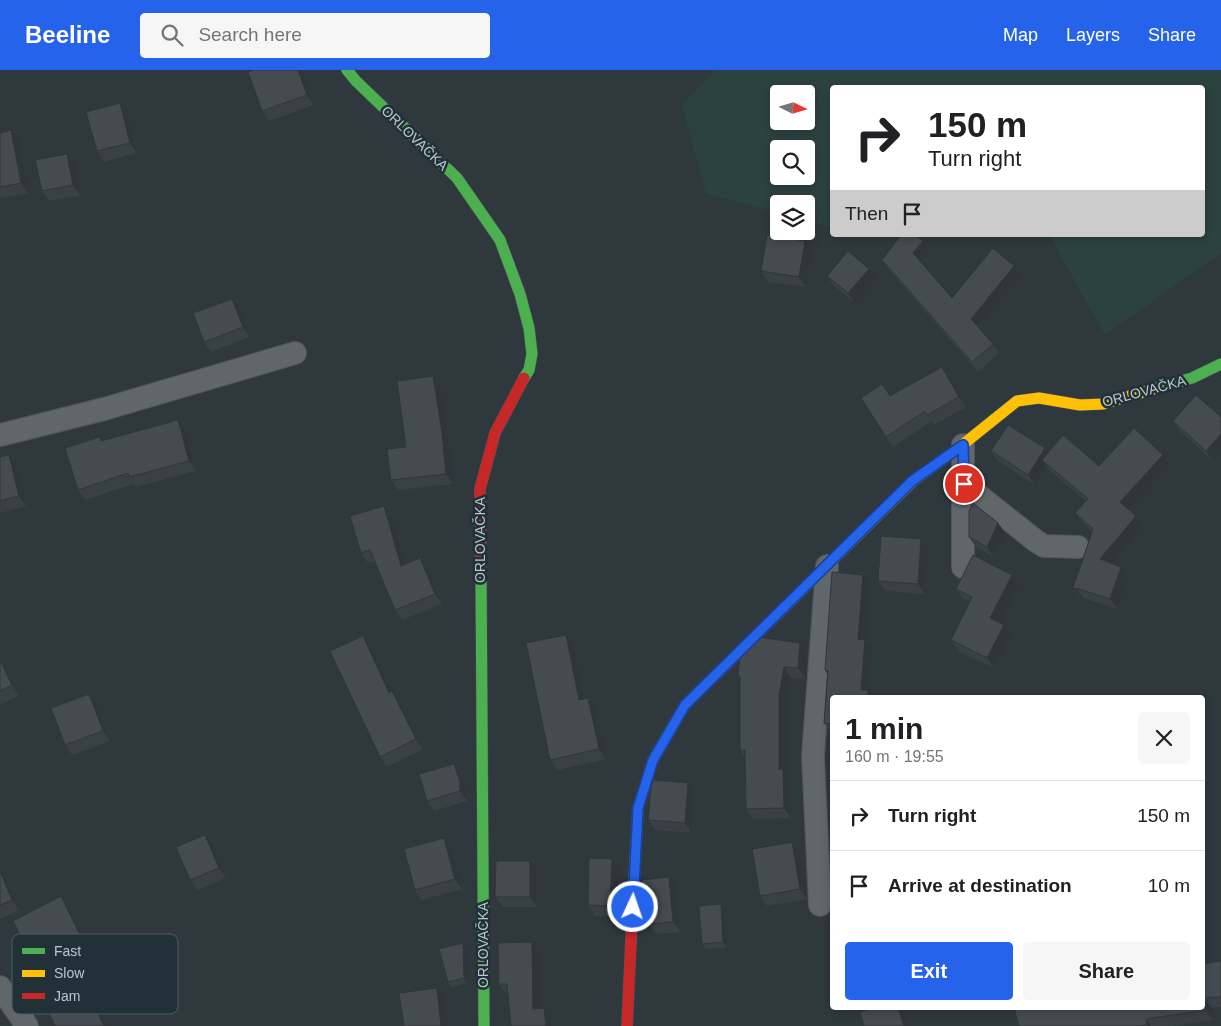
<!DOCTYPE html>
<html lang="en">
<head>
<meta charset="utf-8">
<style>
	body { margin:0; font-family:Helvetica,sans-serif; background:#f6f6f6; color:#202124; height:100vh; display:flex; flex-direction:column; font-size:19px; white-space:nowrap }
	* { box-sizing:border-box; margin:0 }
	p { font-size:16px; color:#757577 }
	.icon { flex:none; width:28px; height:28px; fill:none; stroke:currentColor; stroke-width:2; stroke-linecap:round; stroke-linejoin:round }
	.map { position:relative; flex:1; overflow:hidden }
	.details { position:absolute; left:830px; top:625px; width:375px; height:315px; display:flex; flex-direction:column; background:#fff; border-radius:5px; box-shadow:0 2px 8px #0003 }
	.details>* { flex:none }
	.banner { position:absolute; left:830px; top:15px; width:375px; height:152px; border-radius:5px; box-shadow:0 2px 8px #0003; background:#fff; color:#202124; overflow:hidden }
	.needle { width:32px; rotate:95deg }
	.buttons { position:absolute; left:770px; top:15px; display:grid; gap:10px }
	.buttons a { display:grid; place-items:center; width:45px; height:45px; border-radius:5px; background:#fff; box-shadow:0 2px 8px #0003; font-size:25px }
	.pin { position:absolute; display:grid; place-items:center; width:42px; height:42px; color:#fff; margin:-21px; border:2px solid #fff; border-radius:50%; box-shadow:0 1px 5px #0007 }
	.me { position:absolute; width:55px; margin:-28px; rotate:3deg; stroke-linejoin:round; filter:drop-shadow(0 0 4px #0008) }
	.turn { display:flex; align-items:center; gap:18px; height:105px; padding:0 15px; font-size:22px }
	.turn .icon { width:65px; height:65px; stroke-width:2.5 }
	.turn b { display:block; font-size:35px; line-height:42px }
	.then { display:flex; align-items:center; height:48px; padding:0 15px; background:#0003; gap:10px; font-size:19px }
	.round { display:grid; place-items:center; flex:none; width:52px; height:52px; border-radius:5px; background:#f6f6f6 }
	.head { display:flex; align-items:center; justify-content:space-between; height:85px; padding:0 15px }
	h1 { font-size:30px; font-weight:600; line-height:38px }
	.cta { display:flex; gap:10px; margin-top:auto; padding:10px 15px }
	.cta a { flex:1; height:58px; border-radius:5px; background:#2563eb; color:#fff; font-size:20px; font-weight:600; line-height:58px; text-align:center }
	.cta a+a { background:#f6f6f6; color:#202124 }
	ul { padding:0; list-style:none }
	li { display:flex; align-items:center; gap:15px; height:70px; padding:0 15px; border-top:1px solid #e0e0e0 }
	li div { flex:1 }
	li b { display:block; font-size:19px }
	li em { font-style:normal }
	header { display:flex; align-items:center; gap:30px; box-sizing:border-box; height:70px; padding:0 25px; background:#2563eb; color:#fff }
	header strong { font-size:24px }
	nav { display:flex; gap:28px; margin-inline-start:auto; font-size:18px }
	.search { width:350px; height:45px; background:#f6f6f6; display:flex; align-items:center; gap:12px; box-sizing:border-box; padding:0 18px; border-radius:5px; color:#757577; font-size:19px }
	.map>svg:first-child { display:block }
	.green { fill:#2c4240; fill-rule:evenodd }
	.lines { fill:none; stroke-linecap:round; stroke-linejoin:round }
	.street-casing { stroke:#4d5559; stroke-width:24 }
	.fast-casing { stroke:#4d5559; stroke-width:12 }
	.slow-casing { stroke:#4d5559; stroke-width:12 }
	.jam-casing { stroke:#4d5559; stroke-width:12 }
	.street { stroke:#60666a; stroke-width:22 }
	.fast { stroke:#4caf50; stroke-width:11 }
	.slow { stroke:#ffc107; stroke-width:11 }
	.jam { stroke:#c62828; stroke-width:11 }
	.wall { fill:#3a4146 }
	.shaded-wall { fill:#303539 }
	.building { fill:#444c51; stroke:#303539 }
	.route-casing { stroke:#184099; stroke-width:12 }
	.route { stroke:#2563eb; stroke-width:9 }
	.labels { text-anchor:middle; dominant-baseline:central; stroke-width:5; stroke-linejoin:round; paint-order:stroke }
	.street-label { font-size:14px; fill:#bbc5cc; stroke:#223038 }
	.key { fill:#223038; stroke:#505d64; stroke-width:1 }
	.key-label { font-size:14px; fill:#bbc5cc }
</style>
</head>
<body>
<header>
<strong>Beeline</strong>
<div class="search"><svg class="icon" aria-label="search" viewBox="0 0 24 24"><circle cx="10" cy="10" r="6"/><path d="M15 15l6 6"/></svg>Search here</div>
<nav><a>Map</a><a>Layers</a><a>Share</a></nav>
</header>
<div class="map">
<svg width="1221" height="956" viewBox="0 0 1221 956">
	<rect width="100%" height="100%" fill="#2f383d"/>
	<path class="green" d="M715 0H1221V183L1105 265 1049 165H1202V18H832V157L806 150V134H779V143L706 124 682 35ZM779 24H806V51H779ZM779 79H806V106H779Z"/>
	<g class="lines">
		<defs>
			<path id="street" d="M0 365 104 339 295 283
				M964 414 1036 471 1044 476 1078 477
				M963 497V375
				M820 835 813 686 827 496
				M0 917 27 956"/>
			<path id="fast" d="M347 0 356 11 457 108 500 170 520 224 529 258 532 284 529 300 524 308
				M1153 319 1192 308 1221 294
				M481 501 484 956
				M633 829 638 738 653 690 685 635 913 411 956 380"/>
			<path id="slow" d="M956 380 1017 331 1039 328 1080 335 1103 334 1153 319"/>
			<path id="jam" d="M481 501 480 419 495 363 524 308
				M627 956 633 829"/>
		</defs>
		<use href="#street" class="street-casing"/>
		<use href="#fast" class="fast-casing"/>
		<use href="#slow" class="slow-casing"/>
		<use href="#jam" class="jam-casing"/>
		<use href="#street" class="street"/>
		<use href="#fast" class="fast"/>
		<use href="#slow" class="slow"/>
		<use href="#jam" class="jam"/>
	</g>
	<path class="wall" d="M253 0H301L314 35 269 51 262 41Z
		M120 33 127 43 137 83 104 92 97 81Z
		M0 63 18 70 28 123 0 128Z
		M74 94 80 126 49 131 42 121Z
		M929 180 921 192 952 228 1014 196 1021 206 978 257 993 274 999 283 978 302 888 199 882 190Z
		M812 181 806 217 768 212 761 201Z
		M869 199 876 209 855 233 834 216 827 206Z
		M239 239 250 267 211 282 204 272Z
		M949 307 966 337 934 355 932 351 893 377 886 367 891 326Z
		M440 316 449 373 453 414 398 420 391 410 406 377Z
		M1221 347 1213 391 1180 361 1173 351Z
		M178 350 185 360 196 401 136 417 134 414 85 430 78 420 100 367 103 371Z
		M991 381 1048 383 1099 396 1170 395 1129 440 1143 456 1112 493 1121 497 1128 507 1117 539 1083 528 1082 529 1080 528 1073 518 1092 462 1083 453 1075 443 1086 431 1049 400 1047 397 1035 415 998 391Z
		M0 387 16 395 26 436 0 443Z
		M391 446 404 494 420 488 427 498 442 534 402 550 395 540 375 491 368 493 361 483Z
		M998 453 1005 463 994 487 976 477 969 467Z
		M921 469 928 479 925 524 885 521 878 511Z
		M870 515 866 571 872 580 869 621 832 628V663H831L824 653 827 604 825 600Z
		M1019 515 1000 553 1004 555 1011 565 994 598 958 581 951 570 970 532 963 529 956 519Z
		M566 565 573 575 584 629 588 628 595 638 606 689 558 700 550 690Z
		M363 566 370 576 391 622 399 632 423 679 387 697 380 687Z
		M807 583 806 609 791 608 786 635V704L790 709 791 748 754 749 746 739 745 687 740 680V609L738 605Z
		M0 587 19 625 0 635Z
		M89 624 96 634 110 671 72 685 65 675Z
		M454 694 461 704 467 722V731L434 741 427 731Z
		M688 713 695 723 692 763 656 760 648 750Z
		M792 772 800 782 807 829 767 836 760 826Z
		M212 775 226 808 197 820 190 810Z
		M451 778 462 819 422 830 415 820Z
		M612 789 619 799 617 846H595L588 835Z
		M530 791 537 801V837H503L495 827Z
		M0 798 3 803 19 840 0 849Z
		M669 807 676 817 681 862 656 864 649 854 648 847 641 837Z
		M61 826 68 836 88 877 73 885 106 956 50 924Z
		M721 834 724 839 727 878 706 879 702 874Z
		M463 873 466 879 468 913 451 917 448 912Z
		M539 882 540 938H544L551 948 552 956H511L508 924H506L499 914Z
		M1221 891V937L1212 938 1213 950 1173 956H1019L1202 894Z"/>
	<path class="shaded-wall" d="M298 0H301L314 35 307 25Z
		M120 33 127 43 137 83 130 73Z
		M11 60 18 70 28 123 21 113Z
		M67 84 74 94 80 126 73 115Z
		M805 171 812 181 806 217 799 207Z
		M923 171 929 180 920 193 913 183Z
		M1014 196 1021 206 977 258 971 249Z
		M869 199 876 209 855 233 848 223Z
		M232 229 239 239 250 267 243 257Z
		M942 297 949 307 966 337 959 327Z
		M433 306 440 316 449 373 453 414 446 404Z
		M178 350 185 360 196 401 189 391Z
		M1221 364V382L1213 391 1206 381Z
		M1045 378 1052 389 1042 390 1047 397 1035 415 1028 405Z
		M9 385 16 395 26 436 19 426Z
		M1163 385 1170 395 1127 442 1120 432Z
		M384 436 391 446 408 506 401 496Z
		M1136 446 1143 456 1107 499 1100 489Z
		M998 453 1005 463 994 487 987 477Z
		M921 469 928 479 925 524 918 514Z
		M420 488 427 498 442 534 435 524Z
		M1121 497 1128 507 1117 539 1110 529Z
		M863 505 870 515 866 571 872 580 869 621 873 628H867L861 620 858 569Z
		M1012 505 1019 515 998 558 990 548Z
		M1076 518 1083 528 1082 529 1075 519Z
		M1004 555 1011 565 994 598 987 588Z
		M566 565 573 575 586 640 579 630Z
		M363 566 370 576 396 633 389 623Z
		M800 573 807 583 806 609 798 598Z
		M0 587 19 625 12 615 0 590Z
		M784 597 791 608 786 635V704L790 709 791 748 784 738 779 699V625Z
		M392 621 399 632 423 679 416 669Z
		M89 624 96 634 110 671 103 661Z
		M588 628 595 638 606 689 599 679Z
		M454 694 461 704 467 722V731L460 721Z
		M688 713 695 723 692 763 685 753Z
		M205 765 212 775 226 808 219 798Z
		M444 768 451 778 462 819 455 809Z
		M792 772 800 782 807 829 800 819Z
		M612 789 619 799 617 846 610 836Z
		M530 791 537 801V837L530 827Z
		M0 798 3 803 19 840 12 830 0 801Z
		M669 807 676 817 681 862 673 852Z
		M61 826 68 836 88 877 81 867Z
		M721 834 724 839 727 878 723 872Z
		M532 872 539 882 540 949 533 939Z
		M463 873 466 879 468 913 464 908Z
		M66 875 73 885 106 956H104Z
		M437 918 444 928 447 956H441Z
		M1204 928 1212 938 1213 950 1206 940Z
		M544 938 551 948 552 956H546Z
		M898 938H901L903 941 908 956H904Z
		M1146 949 1151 956H1148L1147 955Z"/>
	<path class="building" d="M253 0H298L307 25 262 41 248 2Z
		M120 33 130 73 97 81 86 42Z
		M11 60 21 113 0 117V63Z
		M67 84 73 115 42 121 35 90Z
		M767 165 805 171 799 207 761 201Z
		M901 165H915L923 171 913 183 952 228 993 178 1014 196 971 249 993 274 972 292 882 190Z
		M848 181 869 199 848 223 827 206Z
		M232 229 243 257 204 272 193 243Z
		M942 297 959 327 927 345 925 341 886 367 861 328 882 314 890 326Z
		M433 306 442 363 446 404 391 410 387 379 406 377 397 311Z
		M1196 325 1221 347V364L1206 381 1173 351Z
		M178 350 189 391 129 407 128 403 78 420 65 378 100 367 101 371Z
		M1008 355 1045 378 1028 405 991 381Z
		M1134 358 1163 385 1120 432 1136 446 1100 489 1121 497 1110 529 1076 518 1075 519 1073 518 1093 459 1075 443 1088 429 1042 390 1063 365 1099 396Z
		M9 385 19 426 0 431V387Z
		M973 433 998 453 987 477 969 467V441Z
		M384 436 401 496 420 488 435 524 395 540 370 480 361 483 350 446Z
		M881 466 921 469 918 514 878 511Z
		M973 485 1012 505 990 548 1004 555 987 588 951 570 972 527 956 519Z
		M832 502 863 505 858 569 865 570 861 620H868V628H832V654L824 653 828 601 825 600Z
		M566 565 579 630 588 628 599 679 550 690 526 573Z
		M363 566 389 623 392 621 416 669 380 687 330 581Z
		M759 567 800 573 798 598 784 597 779 625V699H783L784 738 746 739 745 680H740V606L738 605 740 585Z
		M0 590 12 615 0 621Z
		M89 624 103 661 65 675 51 638Z
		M454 694 460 712V721L427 731 419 704Z
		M653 710 688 713 685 753 648 750 651 717Z
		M205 765 219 798 190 810 176 777Z
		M444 768 455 809 415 820 404 779Z
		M792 772 800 819 760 826 752 779Z
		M589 788 612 789 610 836 588 835Z
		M496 791H530V827H495Z
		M0 801 12 830 0 835Z
		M669 807 673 852 649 854 647 837H641L642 810Z
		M61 826 81 867 66 875 104 956H55L42 927 50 924 13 851Z
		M721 834 723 872 702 874 699 836Z
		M532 872 533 939 544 938 546 956H511L507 914H499L498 873Z
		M463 873 464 908 448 912 439 879Z
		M1221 891V927L1204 928 1206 940 1146 949 1147 955 1140 956H1019L1014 938H1202V894Z
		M437 918 441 956H404L399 923Z
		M873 938H898L904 956H864L860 942Z"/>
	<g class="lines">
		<defs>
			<path id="route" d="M633 837 638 738 653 690 685 635 912 411 963 375 964 414"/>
		</defs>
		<use href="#route" class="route-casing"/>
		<use href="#route" class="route"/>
	</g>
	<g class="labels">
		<g class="street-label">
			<text transform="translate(415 68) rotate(44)">ORLOVAČKA</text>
			<text transform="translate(1144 321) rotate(-15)">ORLOVAČKA</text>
			<text transform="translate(480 470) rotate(-90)">ORLOVAČKA</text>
			<text transform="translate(483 875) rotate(-90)">ORLOVAČKA</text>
		</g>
	</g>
	<rect x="12" y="864" width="166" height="80" rx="8" class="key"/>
	<rect x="22" y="878" width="23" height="6" fill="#4caf50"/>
	<rect x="22" y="900" width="23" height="7" fill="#ffc107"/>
	<rect x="22" y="923" width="23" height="6" fill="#c62828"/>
	<g class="key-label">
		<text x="54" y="886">Fast</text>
		<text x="54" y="908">Slow</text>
		<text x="54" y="931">Jam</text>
	</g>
</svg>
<div class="buttons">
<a><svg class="needle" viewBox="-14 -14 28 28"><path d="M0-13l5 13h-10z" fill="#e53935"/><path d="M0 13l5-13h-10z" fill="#757577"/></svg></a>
<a><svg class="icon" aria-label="search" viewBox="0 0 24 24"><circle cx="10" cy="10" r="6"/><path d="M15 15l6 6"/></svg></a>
<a><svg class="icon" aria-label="layers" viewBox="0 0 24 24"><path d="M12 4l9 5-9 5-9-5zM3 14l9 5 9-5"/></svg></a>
</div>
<div class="pin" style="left:964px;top:414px;background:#d93025"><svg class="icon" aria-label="arrive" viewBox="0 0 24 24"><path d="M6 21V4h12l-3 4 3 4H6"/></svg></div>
<svg class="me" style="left:633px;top:837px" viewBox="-20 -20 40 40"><circle r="17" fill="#2563eb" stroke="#fff" stroke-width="3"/><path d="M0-11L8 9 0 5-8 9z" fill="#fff"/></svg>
<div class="banner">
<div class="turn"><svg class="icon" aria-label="right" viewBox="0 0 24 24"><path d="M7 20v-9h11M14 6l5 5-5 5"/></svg><div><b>150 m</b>Turn right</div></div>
<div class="then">Then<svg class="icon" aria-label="arrive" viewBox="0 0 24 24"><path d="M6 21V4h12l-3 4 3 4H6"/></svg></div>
</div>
<section class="details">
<div class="head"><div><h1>1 min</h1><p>160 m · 19:55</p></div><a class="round"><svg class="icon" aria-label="close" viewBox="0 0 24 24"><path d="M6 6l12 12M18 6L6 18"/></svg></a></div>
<ul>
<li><svg class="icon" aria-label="right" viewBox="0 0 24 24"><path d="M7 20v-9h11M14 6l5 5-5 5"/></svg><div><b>Turn right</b></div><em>150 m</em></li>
<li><svg class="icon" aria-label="arrive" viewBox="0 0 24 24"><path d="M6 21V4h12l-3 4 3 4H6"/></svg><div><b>Arrive at destination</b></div><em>10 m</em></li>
</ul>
<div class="cta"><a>Exit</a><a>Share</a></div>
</section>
</div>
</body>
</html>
